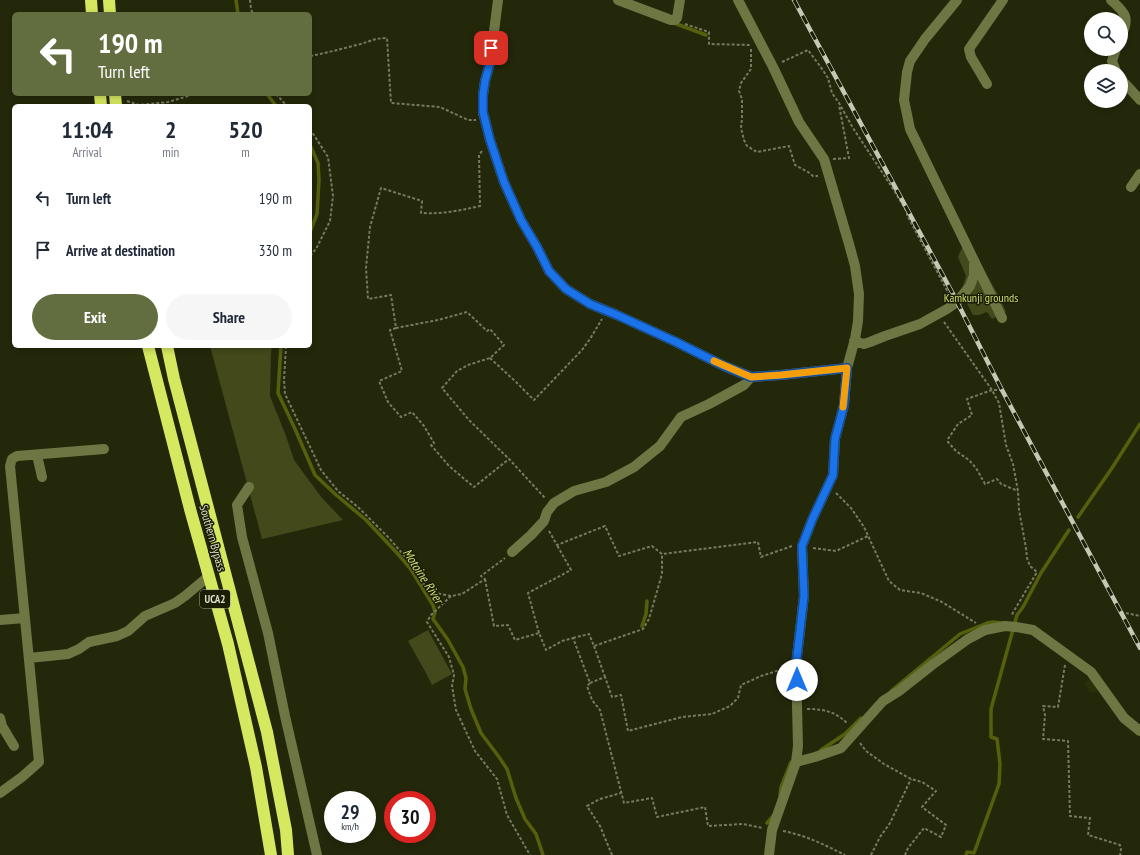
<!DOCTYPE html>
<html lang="en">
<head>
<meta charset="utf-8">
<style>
	body { margin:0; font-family:"PT Sans Narrow",sans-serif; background:#f6f6f7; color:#1f2937; height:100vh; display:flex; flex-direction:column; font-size:15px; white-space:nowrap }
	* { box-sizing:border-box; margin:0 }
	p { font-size:13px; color:#747a83 }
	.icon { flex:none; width:22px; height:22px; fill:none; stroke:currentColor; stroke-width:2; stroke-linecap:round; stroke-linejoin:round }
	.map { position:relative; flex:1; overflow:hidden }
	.details { position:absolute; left:12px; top:104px; width:300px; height:244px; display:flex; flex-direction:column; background:#fff; border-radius:6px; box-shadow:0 2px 6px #0003 }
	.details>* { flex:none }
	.top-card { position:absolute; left:12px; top:12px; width:300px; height:84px; border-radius:6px; box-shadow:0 2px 6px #0003; background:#626e40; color:#fff; overflow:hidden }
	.tools { position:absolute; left:1084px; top:12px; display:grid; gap:8px }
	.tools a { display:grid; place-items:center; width:44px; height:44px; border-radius:50%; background:#fff; box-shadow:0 2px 6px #0003; font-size:20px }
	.speed { position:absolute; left:324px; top:791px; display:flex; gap:8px; font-size:20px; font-weight:700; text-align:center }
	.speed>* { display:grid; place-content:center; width:52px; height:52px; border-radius:50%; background:#fff; box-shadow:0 2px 6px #0003; line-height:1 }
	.speed small { font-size:10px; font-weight:400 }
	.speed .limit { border:6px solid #d22; background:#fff; color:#111 }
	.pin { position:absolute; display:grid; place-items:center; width:34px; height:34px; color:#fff; margin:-17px; border-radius:8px; box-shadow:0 2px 6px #0006 }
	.me { position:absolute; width:44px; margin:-22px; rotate:0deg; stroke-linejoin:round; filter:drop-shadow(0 0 3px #0008) }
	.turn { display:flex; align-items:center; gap:14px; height:84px; padding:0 20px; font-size:18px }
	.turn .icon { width:52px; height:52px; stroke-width:2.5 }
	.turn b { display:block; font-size:28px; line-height:34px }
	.eta { display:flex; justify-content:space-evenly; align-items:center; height:68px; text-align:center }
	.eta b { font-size:24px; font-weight:800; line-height:28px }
	.cta { display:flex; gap:8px; margin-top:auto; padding:8px 20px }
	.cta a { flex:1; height:46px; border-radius:24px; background:#626e40; color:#fff; font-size:16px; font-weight:800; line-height:46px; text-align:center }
	.cta a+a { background:#f6f6f7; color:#1f2937 }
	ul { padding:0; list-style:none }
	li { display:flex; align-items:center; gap:12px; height:52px; padding:0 20px }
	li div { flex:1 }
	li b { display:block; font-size:15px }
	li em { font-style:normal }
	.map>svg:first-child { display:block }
	.built { fill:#2b3009 }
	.green { fill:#43491a }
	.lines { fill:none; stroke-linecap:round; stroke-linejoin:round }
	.stream { stroke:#565f0c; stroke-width:3.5 }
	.path { stroke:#767a61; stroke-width:2; stroke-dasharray:3 2; stroke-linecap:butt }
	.minor { stroke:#6e7644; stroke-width:10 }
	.highway { stroke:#d6e760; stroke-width:12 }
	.rail-casing { stroke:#c4c8b5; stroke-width:4.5 }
	.rail { stroke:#1b1e02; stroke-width:3; stroke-dasharray:9; stroke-linecap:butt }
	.route-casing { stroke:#114b97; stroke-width:10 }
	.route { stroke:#1a73e8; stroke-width:7 }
	.slow { stroke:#f59e0b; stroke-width:7 }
	.labels { text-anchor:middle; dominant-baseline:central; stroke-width:3; stroke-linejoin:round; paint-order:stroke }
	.shield { fill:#1b1e02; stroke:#a1a48f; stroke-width:1 }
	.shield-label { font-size:11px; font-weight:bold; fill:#dadecc }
	.park-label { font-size:12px; fill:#ccda72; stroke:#1b1e02 }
	.street-label { font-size:12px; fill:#dadecc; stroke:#1b1e02 }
	.water-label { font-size:13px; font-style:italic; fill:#cedd75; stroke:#1b1e02 }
</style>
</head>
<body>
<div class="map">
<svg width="1140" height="855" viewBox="0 0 1140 855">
	<rect width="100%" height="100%" fill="#24280a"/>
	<path class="built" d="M1094 678 1099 689 1095 692H1090L1085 682Z"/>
	<path class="green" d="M966 238 1001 300 1006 312 992 319 987 312 979 315H973L961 292 966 276 958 257Z
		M210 346H272L271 353 270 396 286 436 294 460 322 498 343 520 262 539Z
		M428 630 452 674 432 685 426 673 408 641Z"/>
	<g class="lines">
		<path class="stream" d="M236 0 238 14
			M674 23 706 35
			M267 94 276 106
			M310 145 318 163 319 180 317 214 310 232
			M281 346 278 393 295 429 315 475 335 494 366 520 397 553 410 568 433 605 435 612 433 619 448 640 463 667 466 678 465 689 471 709 481 733 499 757 507 769 516 798 525 819 536 834 543 855
			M1078 517 1112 468 1140 424
			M642 626 646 614 647 601
			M891 691 960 634 987 623 993 622 1002 623
			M821 750 845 734 861 718
			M780 795 781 787 791 762 795 760
			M767 823 774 815
			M966 855 967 852 974 853 999 784 1000 764 997 739 991 737V709L1017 615 1023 607 1041 573 1069 530"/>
		<path class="path" d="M250 0 251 9 253 14
			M685 24 709 32V44L751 45
			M751 49V69L741 83 739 91 742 99V118L741 128 744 140 747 146 757 152 789 146 795 165 808 172 813 176H818
			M310 56C326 53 341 49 357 45 369 42 374 38 387 38L391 103 440 107 468 120H476
			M782 62 808 50 820 66 828 78 832 93 839 103 853 128 895 192 907 212V215L950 296
			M276 94 287 106
			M127 101 139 105 168 102 195 94
			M310 129 328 157 333 196 330 221 316 249 310 256
			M482 151 479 155 480 206C458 211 443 214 421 213L422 201 381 188 370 227 366 268 368 299 391 295 396 328 438 320 467 312 487 331 490 329 504 345 490 358 468 365 457 371 442 388 469 420 509 459 545 498
			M833 159 849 158 839 105
			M944 322 992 390 999 403 1006 445 1013 464 1018 491 1019 510 1026 548 1027 558 1030 566 1037 572 1011 616
			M396 328 390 330 402 371 379 381 388 402 401 417 412 412 424 426 434 443 431 445 449 466 474 487 509 459
			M286 346 284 380 285 394 321 470 338 491 358 507 389 538 407 559 413 570 430 592 451 596 462 594 485 579 481 576 505 558
			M490 358 516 382 534 400 582 350 590 339 602 319
			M1002 390H992L967 399 972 415 958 424 948 439V442L956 451 969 460 976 468 985 484 997 479 1001 484 1018 491
			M836 493 851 508 864 527 889 581 900 590 921 593 942 602 976 623
			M549 531 557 545 605 526 619 556 652 546 662 554 758 542 761 557 792 546
			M813 548 836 551 868 536
			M485 579 494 626 508 625 515 640 539 633 546 650 562 641 573 638 590 683 587 686 592 700 600 710 624 803 652 798 657 817 705 807 708 826 743 824 763 828
			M451 596 431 615 427 622 449 657 454 675 452 686 456 710 475 751 497 779 507 815 530 855
			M1121 612 1140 616
			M539 633 528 593 571 570 557 545
			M573 638 589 634 594 646 643 629 649 619 662 574V554
			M594 646 605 677
			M1065 665 1058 707 1043 706 1045 715 1043 739 1068 741 1070 816 1090 818 1088 835 1120 845 1121 849 1120 855
			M590 683 605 677 612 697 621 695 628 731 682 717 712 714 730 706 738 698 741 685 761 676 786 668
			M807 709C825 709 836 712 848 724
			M860 743 866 751 884 764 911 779 922 782 936 791 922 807 946 825 941 837 924 828 908 848 905 855
			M783 831C805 835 825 845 845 855
			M612 855 600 826 587 806 600 799 621 793
			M871 855 880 837 890 823 911 779"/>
		<path class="minor" d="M498 0 490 63 485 81 483 95V113L485 120 490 140 504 182 521 220 537 247 549 271 566 289 590 304 617 315 676 342 724 366 751 377 781 375 847 368
			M618 0 671 20H675L677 18 680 0
			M738 0 773 67 799 122 824 159 849 244 855 266 859 294 858 321 855 339 847 368 844 405 835 439 833 475 812 520 802 546 804 596 796 665 798 746 796 762 772 830 769 855
			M957 0 925 39 910 61 907 72 904 100 910 129 1002 318
			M1111 0C1126 13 1130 18 1121 37
			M1116 49 1112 61 1116 71
			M1121 79 1140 100
			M987 84 971 57 969 49 1003 0
			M1131 187 1140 174
			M854 341 864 344 870 342 885 336 920 324 947 309 957 302 970 286 974 275V264
			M37 455 42 477
			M249 487 237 505 242 537 268 633 285 716 317 855
			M512 552 531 535 544 521 547 512 554 503 574 491 606 482 634 467 660 446 681 417 709 404 744 385 751 377
			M0 620 25 618
			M29 658 68 654 79 649 89 642 117 636 128 631 145 616 175 603 185 596 209 576
			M0 718 2 726 14 746
			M796 762 815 757 841 748 883 701 899 691 932 665 968 639 985 630 1005 626 1016 627 1033 630 1091 672 1124 718 1140 731
			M0 793 22 777 39 762 10 466 12 459 17 456 104 449"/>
		<path class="highway" d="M91 0 92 14
			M109 0 110 14
			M100 94 101 106
			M115 94 116 106
			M148 346 190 509 228 644 256 767 271 855
			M167 346 174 379 267 732 286 830 288 855"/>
		<defs>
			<path id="rail" d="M794 0 953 294 1002 390 1140 648"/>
		</defs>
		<use href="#rail" class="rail-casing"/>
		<use href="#rail" class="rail"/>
	</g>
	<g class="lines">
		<defs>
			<path id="route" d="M491 48 490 63 485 81 483 95V112L490 140 504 182 521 220 537 247 549 271 566 289 590 304 617 315 676 342 724 366 751 377 781 375 847 368 844 405 835 439 833 475 812 520 802 546 804 596 796 665 797 680"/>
		</defs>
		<use href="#route" class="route-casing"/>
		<use href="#route" class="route"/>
		<path class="slow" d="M714 361 751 377 781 375 847 368 843 407"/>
	</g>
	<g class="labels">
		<rect class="shield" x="200" y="590" width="30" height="18" rx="3"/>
		<g class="shield-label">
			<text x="215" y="599">UCA2</text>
		</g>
		<g class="park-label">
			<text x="981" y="297">Kamkunji grounds</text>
		</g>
		<g class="street-label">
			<text transform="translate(213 538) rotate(74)">Southern Bypass</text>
		</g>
		<g class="water-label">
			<text transform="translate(423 576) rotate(57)">Motoine River</text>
		</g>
	</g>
</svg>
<div class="tools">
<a><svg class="icon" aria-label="search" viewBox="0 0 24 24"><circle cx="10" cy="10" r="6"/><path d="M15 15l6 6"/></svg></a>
<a><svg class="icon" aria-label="layers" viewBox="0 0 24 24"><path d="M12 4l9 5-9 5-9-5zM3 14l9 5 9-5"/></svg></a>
</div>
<div class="speed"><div>29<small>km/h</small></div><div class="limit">30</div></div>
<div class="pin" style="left:491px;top:48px;background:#d93025"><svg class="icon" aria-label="arrive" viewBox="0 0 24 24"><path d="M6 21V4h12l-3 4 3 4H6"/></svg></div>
<svg class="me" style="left:797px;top:680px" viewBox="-20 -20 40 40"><circle r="19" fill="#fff"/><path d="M0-13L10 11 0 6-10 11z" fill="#1a73e8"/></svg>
<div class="top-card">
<div class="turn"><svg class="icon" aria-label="left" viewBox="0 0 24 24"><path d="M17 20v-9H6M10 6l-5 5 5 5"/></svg><div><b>190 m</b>Turn left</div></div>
</div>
<section class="details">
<div class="eta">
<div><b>11:04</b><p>Arrival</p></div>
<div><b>2</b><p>min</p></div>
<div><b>520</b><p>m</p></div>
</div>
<ul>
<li><svg class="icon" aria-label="left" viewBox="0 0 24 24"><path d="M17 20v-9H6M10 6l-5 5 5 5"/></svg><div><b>Turn left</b></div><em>190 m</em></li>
<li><svg class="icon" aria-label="arrive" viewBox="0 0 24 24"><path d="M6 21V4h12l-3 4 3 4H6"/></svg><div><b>Arrive at destination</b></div><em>330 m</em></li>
</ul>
<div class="cta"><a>Exit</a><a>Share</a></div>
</section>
</div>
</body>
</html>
